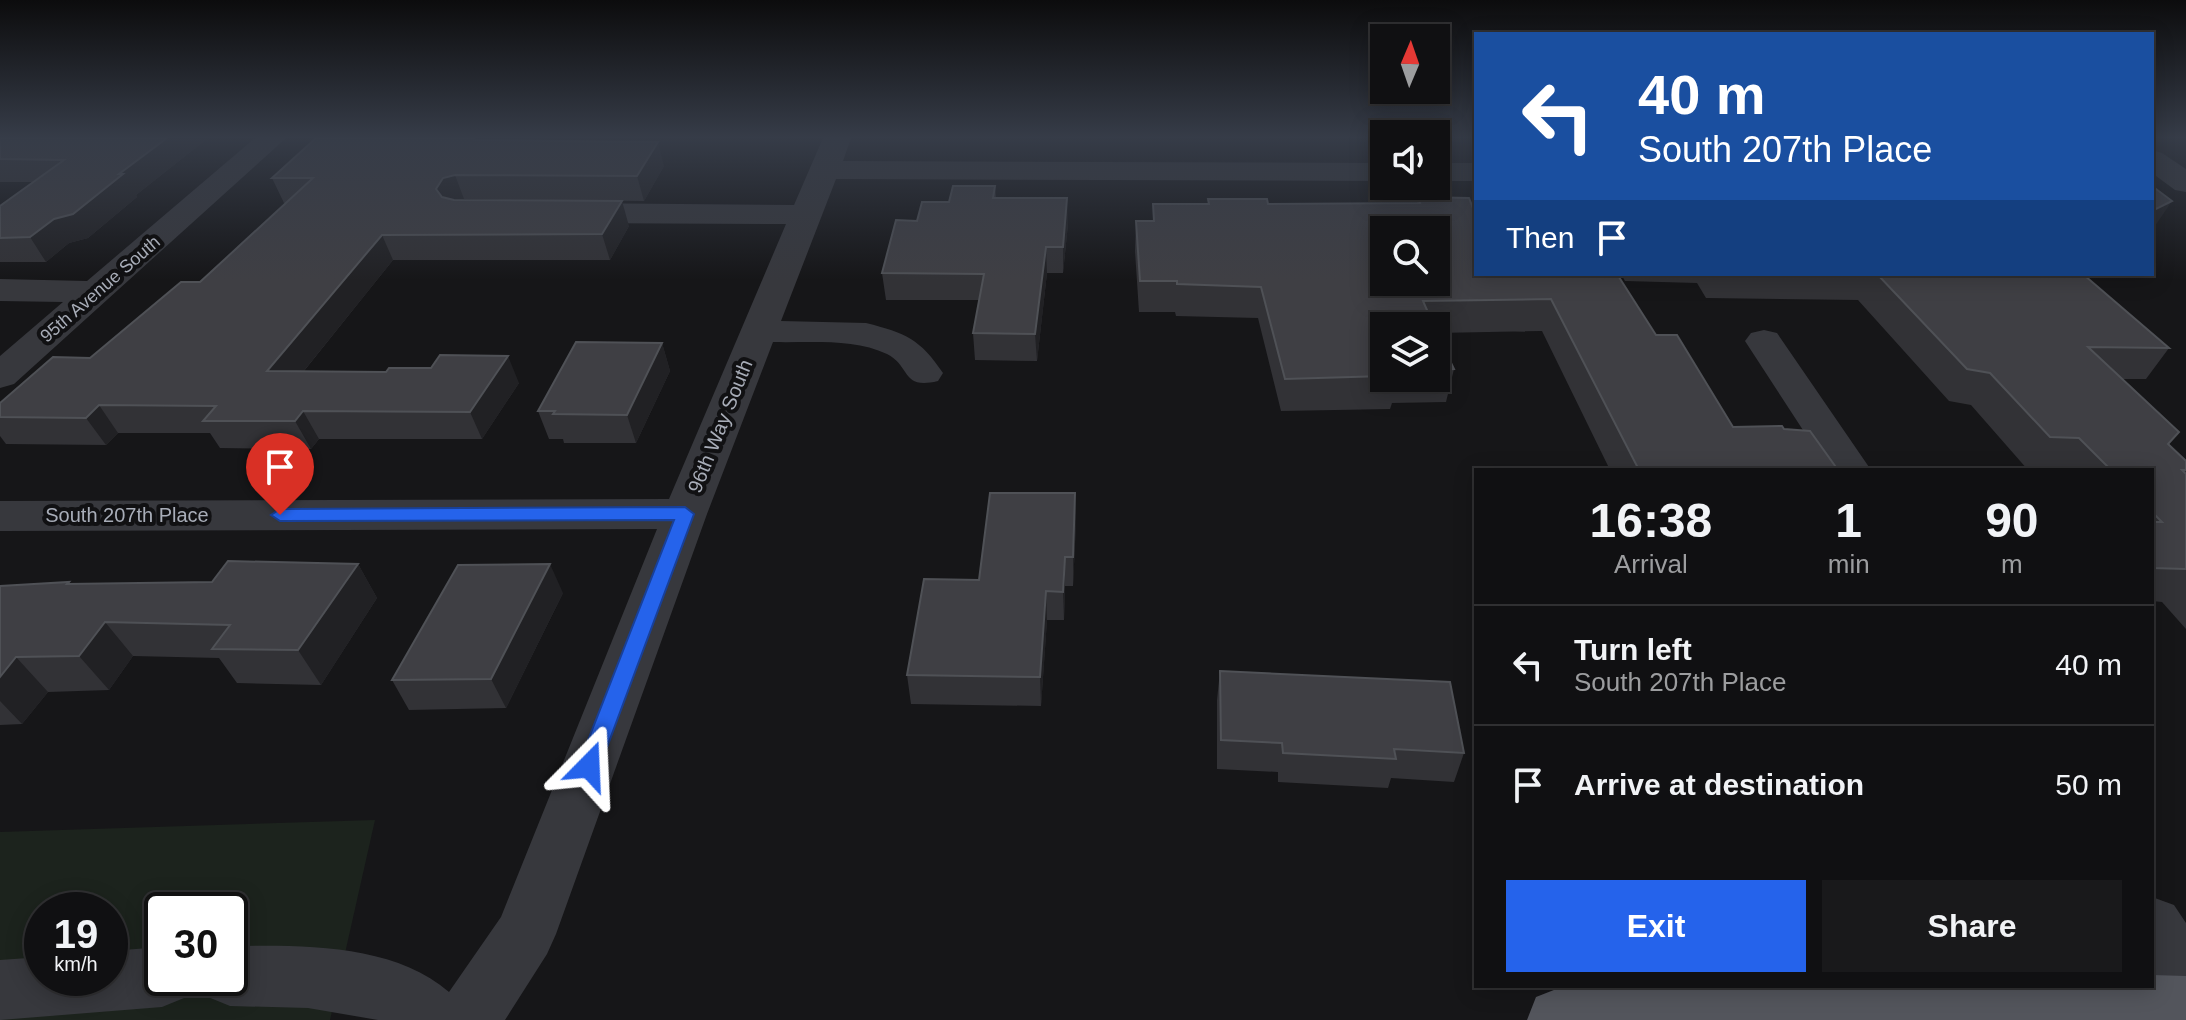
<!DOCTYPE html>
<html lang="en">
<head>
<meta charset="utf-8">
<style>
	body { margin:0; font-family:Helvetica,sans-serif; background:#19191b; color:#f1f3f6; height:100vh; display:flex; flex-direction:column; font-size:30px; white-space:nowrap }
	* { box-sizing:border-box; margin:0 }
	p { font-size:26px; color:#9c9d9f }
	.icon { flex:none; width:44px; height:44px; fill:none; stroke:currentColor; stroke-width:2; stroke-linecap:round; stroke-linejoin:round }
	.map { position:relative; flex:1; overflow:hidden }
	.side { position:absolute; left:1474px; top:468px; width:680px; height:520px; display:flex; flex-direction:column; background:#101012; border-radius:0px; box-shadow:0 4px 20px #0003,0 0 0 2px #303032 }
	.side>* { flex:none }
	.guide { position:absolute; left:1474px; top:32px; width:680px; height:244px; border-radius:0px; box-shadow:0 4px 20px #0003,0 0 0 2px #303032; background:#1a4fa0; color:#fff; overflow:hidden }
	.needle { width:52px; rotate:2deg }
	.controls { position:absolute; left:1370px; top:24px; display:grid; gap:16px }
	.controls a { display:grid; place-items:center; width:80px; height:80px; border-radius:0px; background:#101012; box-shadow:0 4px 20px #0003,0 0 0 2px #303032; font-size:40px }
	.speed { position:absolute; left:24px; top:892px; display:flex; gap:16px; font-size:40px; font-weight:700; text-align:center }
	.speed>* { display:grid; place-content:center; width:104px; height:104px; border-radius:50%; background:#101012; box-shadow:0 4px 20px #0003,0 0 0 2px #303032; line-height:1 }
	.speed small { font-size:20px; font-weight:400 }
	.speed .limit { border:4px solid #111; border-radius:12px; background:#fff; color:#111 }
	.pin { position:absolute; display:grid; place-items:center; width:68px; height:68px; color:#fff; margin:-82px -34px; border-radius:50% 50% 50% 0; rotate:-45deg; box-shadow:0 0 8px #0007 }
	.pin .icon { rotate:45deg }
	.me { position:absolute; width:88px; margin:-44px; rotate:21deg; stroke-linejoin:round; filter:drop-shadow(0 0 6px #0008) }
	.turn { display:flex; align-items:center; gap:28px; height:168px; padding:0 32px; font-size:36px }
	.turn .icon { width:104px; height:104px; stroke-width:2.5 }
	.turn b { display:block; font-size:56px; line-height:68px }
	.then { display:flex; align-items:center; height:76px; padding:0 32px; background:#0003; gap:16px; font-size:30px }
	.eta { display:flex; justify-content:space-evenly; align-items:center; height:136px; text-align:center }
	.eta b { font-size:48px; font-weight:800; line-height:56px }
	.action { display:flex; gap:16px; margin-top:auto; padding:16px 32px }
	.action a { flex:1; height:92px; border-radius:0px; background:#2563eb; color:#fff; font-size:32px; font-weight:800; line-height:92px; text-align:center }
	.action a+a { background:#19191b; color:#f1f3f6 }
	ul { padding:0; list-style:none }
	li { display:flex; align-items:center; gap:24px; height:120px; padding:0 32px; border-top:2px solid #303032 }
	li div { flex:1 }
	li b { display:block; font-size:30px }
	li em { font-style:normal }
	.map>svg:first-child { display:block }
	.green { fill:#1c231d; fill-rule:evenodd }
	.lines { fill:none; stroke-linecap:round; stroke-linejoin:round }
	.minor { fill:#37383d; fill-rule:evenodd }
	.major { fill:#53555c; fill-rule:evenodd }
	.wall { fill:#323236; fill-rule:evenodd }
	.shaded-wall { fill:#212124 }
	.building { fill:#3f3f44; stroke:#4f5156; stroke-width:2; fill-rule:evenodd }
	.route { fill:#2563eb; stroke:#184099; stroke-width:2 }
	.labels { text-anchor:middle; dominant-baseline:central; stroke-width:8; stroke-linejoin:round; paint-order:stroke }
	.far-street-label { font-size:18px; fill:#a8adb8; stroke:#111113 }
	.street-label { font-size:20px; fill:#a8adb8; stroke:#111113 }
</style>
</head>
<body>
<div class="map">
<svg width="2186" height="1020" viewBox="0 0 2186 1020">
	<rect width="100%" height="100%" fill="#161618"/>
	<path class="green" d="M375 820 330 1020H0V832ZM42 910H110V978H42ZM162 910H230V978H162Z"/>
	<g class="lines">
		<path class="minor" d="M255 138H286L14 384 0 388V356L63 302 0 301V279L87 281Z
			M823 138H851L843 161 1384 163V181L836 179 781 321 866 323C906 333 920 339 943 373L938 381C901 390 911 366 887 354 853 338 810 343 773 342L707 514 556 934 547 954 505 1020H378L308 1008 230 1006 208 997 199 978H230V946C300 945 393 943 449 992L501 917 657 529 0 531V501L669 499 786 224 567 223 556 220 551 213 556 206 567 203 794 205Z
			M2152 150 2162 153 2186 169V192L2175 190 2152 173Z
			M1436 163H1476V181H1436Z
			M1764 330 1777 333 1871 470H1829L1745 341 1751 333Z
			M2152 897 2174 905 2186 923V1007L2164 998 2152 980Z
			M162 947V978H193L184 998 162 1007 0 1020V960L42 957V978H110V951Z"/>
		<path class="major" d="M2152 975 2186 976V1020H1527L1536 997 1559 988 2152 986Z"/>
	</g>
	<path class="wall" d="M0 138H208L136 195 137 197 88 238 69 243 46 262H0V206L33 182H0Z
		M316 138H502L500 140 664 166 644 201 464 199 460 200 629 226 610 260H393L304 371 519 383 482 439H319L311 449 220 448 210 433H118L106 445 6 444 0 436V403L90 358 200 282 287 203H284L272 178Z
		M995 186 996 198 1068 224 1063 273H1047L1037 361 975 360 973 333 979 300H886L882 273 917 221 949 202Z
		M1418 197 1476 274 1656 335 1733 427 1784 429 1838 470H1610L1542 331 1437 333 1454 369 1446 402 1392 403 1390 409 1281 411 1258 318 1176 316 1175 312H1139L1135 251 1136 221H1153V204H1208V199L1268 204 1417 203ZM1384 326H1436V378H1384Z
		M1621 274H1975V276L2169 348 2146 379H2122L2170 445 2186 461V629L2162 602 2152 601V470H2028L1971 405 1949 401 1858 300 1706 298 1697 283 1625 281Z
		M662 343 670 371 636 443H564L563 439H549L538 411Z
		M1075 493 1076 522 1073 586H1065L1064 620H1047L1041 706 911 704 907 675 979 580Z
		M358 564 377 598 321 685 237 683 219 658 133 656 109 690 48 692 22 724 0 725V586L69 582 71 584 212 582Z
		M563 593 506 708 409 710 392 680Z
		M1220 671 1464 753 1454 782 1391 778 1388 788 1278 782V772L1217 769V700Z"/>
	<path class="shaded-wall" d="M167 138H208L136 195 137 197 88 238 69 243 46 262 30 237Z
		M474 138H502L481 163 473 140Z
		M658 142 664 166 644 201 637 176Z
		M455 175 464 199 452 202 446 214 436 189 443 178Z
		M1067 198 1068 224 1063 273V247Z
		M622 201 629 226 610 260 602 234Z
		M2172 201 2155 226 2152 228V211Z
		M382 235 393 260 282 398 267 371Z
		M1046 247 1047 273 1037 361 1035 334Z
		M662 343 670 371 636 443 627 415Z
		M508 356 519 383 482 439 470 412Z
		M99 405 118 433 106 445 86 418Z
		M303 411 319 439 311 449 295 421Z
		M1075 493 1076 522 1073 586V557Z
		M1065 557V586L1064 620 1063 592Z
		M358 564 377 598 321 685 298 650Z
		M550 564 563 593 506 708 491 679Z
		M1046 591 1047 620 1041 706 1040 677Z
		M105 622 133 656 109 690 79 656Z
		M16 657 48 692 22 724 0 701V677Z"/>
	<path class="building" d="M0 138H167L119 174H123L73 214 54 219 30 237 0 238V206L64 160 0 159Z
		M316 138H474L473 140 658 142 637 176 455 175 443 178 436 189 442 197 454 200 622 201 602 234 382 235 267 371 386 372 389 368H431L440 355 508 356 470 412 303 411 295 421H203L216 406 99 405 86 418 0 417V403L53 357 90 358 181 282H200L313 178H272Z
		M953 186H995L993 198H1067L1063 247H1046L1035 334 973 333 984 274 882 273 896 220 917 221 922 202H949Z
		M2152 186 2172 201 2152 211Z
		M1418 197 1469 198 1476 216V274H1617L1656 335H1677L1733 427 1782 426 1784 429 1810 431 1838 470H1639L1551 299 1423 301 1434 326H1384V376L1285 379 1261 287 1177 284V281H1140L1136 221H1154L1153 204H1209L1208 199H1267L1268 204 1420 203ZM1384 230H1436V282H1384Z
		M1877 274H1975V276L2084 275 2169 348 2088 347 2179 432 2168 444 2186 461V470H2182L2186 474V569L2152 568V522H2162L2152 512V470H2111L2079 438 2050 437 1990 373 1967 369Z
		M1436 331 1454 369 1436 370Z
		M576 342 662 343 627 415 553 414 555 411H538Z
		M990 493H1075L1073 557H1065L1063 592 1046 591 1040 677 907 675 924 579 979 580Z
		M228 561 358 564 298 650 212 649 230 625 105 622 79 656 16 657 0 677V586L69 582 67 584 212 582Z
		M550 564 491 679 392 680 458 565Z
		M1220 671 1450 682 1464 753 1394 749 1396 759 1283 753 1282 743 1221 740Z"/>
	<linearGradient id="sky" x2="0" y2="1"><stop stop-color="#0c0c0d"/><stop offset="0.49" stop-color="#363c48"/><stop offset="1" stop-color="#363c48" stop-opacity="0"/></linearGradient>
	<rect width="2186" height="280" fill="url(#sky)"/>
	<path class="route" d="M685 507 694 514 600 766 597 772 589 775 581 772 578 766 674 520 280 521 271 515 280 509Z"/>
	<g class="labels">
		<g class="far-street-label">
			<text transform="translate(100 289) rotate(-41)">95th Avenue South</text>
		</g>
		<g class="street-label">
			<text transform="translate(720 426) rotate(-68)">96th Way South</text>
			<text x="127" y="515">South 207th Place</text>
		</g>
	</g>
</svg>
<div class="controls">
<a><svg class="needle" viewBox="-14 -14 28 28"><path d="M0-13l5 13h-10z" fill="#e53935"/><path d="M0 13l5-13h-10z" fill="#9c9d9f"/></svg></a>
<a><svg class="icon" aria-label="sound" viewBox="0 0 24 24"><path d="M4 9h4l5-4v14l-5-4H4zM17 9q2 3 0 6"/></svg></a>
<a><svg class="icon" aria-label="search" viewBox="0 0 24 24"><circle cx="10" cy="10" r="6"/><path d="M15 15l6 6"/></svg></a>
<a><svg class="icon" aria-label="layers" viewBox="0 0 24 24"><path d="M12 4l9 5-9 5-9-5zM3 14l9 5 9-5"/></svg></a>
</div>
<div class="speed"><div>19<small>km/h</small></div><div class="limit">30</div></div>
<div class="pin" style="left:280px;top:515px;background:#d93025"><svg class="icon" aria-label="arrive" viewBox="0 0 24 24"><path d="M6 21V4h12l-3 4 3 4H6"/></svg></div>
<svg class="me" style="left:589px;top:766px" viewBox="-20 -20 40 40"><path d="M0-17L14 15 0 8-14 15z" fill="#2563eb" stroke="#fff" stroke-width="4"/></svg>
<div class="guide">
<div class="turn"><svg class="icon" aria-label="left" viewBox="0 0 24 24"><path d="M17 20v-9H6M10 6l-5 5 5 5"/></svg><div><b>40 m</b>South 207th Place</div></div>
<div class="then">Then<svg class="icon" aria-label="arrive" viewBox="0 0 24 24"><path d="M6 21V4h12l-3 4 3 4H6"/></svg></div>
</div>
<section class="side">
<div class="eta">
<div><b>16:38</b><p>Arrival</p></div>
<div><b>1</b><p>min</p></div>
<div><b>90</b><p>m</p></div>
</div>
<ul>
<li><svg class="icon" aria-label="left" viewBox="0 0 24 24"><path d="M17 20v-9H6M10 6l-5 5 5 5"/></svg><div><b>Turn left</b><p>South 207th Place</p></div><em>40 m</em></li>
<li><svg class="icon" aria-label="arrive" viewBox="0 0 24 24"><path d="M6 21V4h12l-3 4 3 4H6"/></svg><div><b>Arrive at destination</b></div><em>50 m</em></li>
</ul>
<div class="action"><a>Exit</a><a>Share</a></div>
</section>
</div>
</body>
</html>
